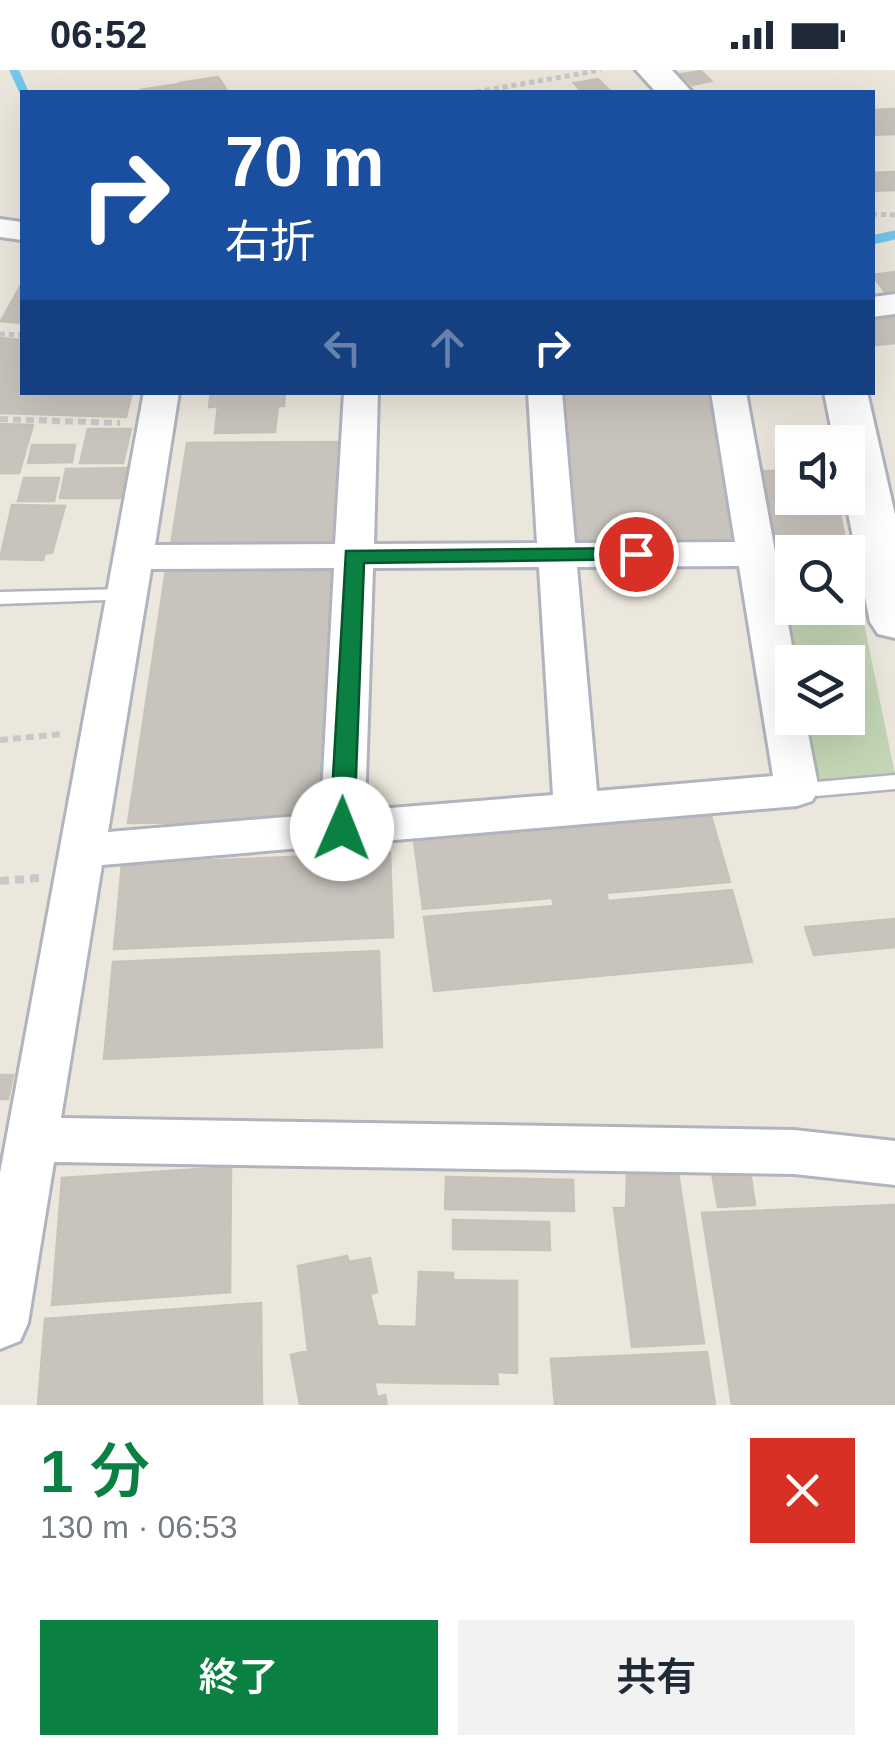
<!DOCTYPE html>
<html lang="ja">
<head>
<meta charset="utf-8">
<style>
	body { margin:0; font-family:Helvetica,"Noto Sans JP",sans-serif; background:#f2f2f3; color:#1f2937; height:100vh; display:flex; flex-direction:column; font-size:38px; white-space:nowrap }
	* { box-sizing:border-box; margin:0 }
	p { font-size:32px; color:#747a83 }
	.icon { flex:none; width:55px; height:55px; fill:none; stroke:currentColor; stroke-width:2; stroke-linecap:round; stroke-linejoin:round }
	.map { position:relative; height:1335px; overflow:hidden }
	.side { display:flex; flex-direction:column; background:#fff; flex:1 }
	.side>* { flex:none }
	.top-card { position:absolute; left:20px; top:20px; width:855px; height:305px; border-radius:0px; box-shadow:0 10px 40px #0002; background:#1a4fa0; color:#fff; overflow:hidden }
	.controls { position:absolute; left:775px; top:355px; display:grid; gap:20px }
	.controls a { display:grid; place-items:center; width:90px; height:90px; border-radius:0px; background:#fff; box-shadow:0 10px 40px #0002; font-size:50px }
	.pin { position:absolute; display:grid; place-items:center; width:85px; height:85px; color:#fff; margin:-42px; border:5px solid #fff; border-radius:50%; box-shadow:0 2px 10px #0007 }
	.me { position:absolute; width:110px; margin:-55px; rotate:1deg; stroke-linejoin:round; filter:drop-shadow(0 0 8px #0008) }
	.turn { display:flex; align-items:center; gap:35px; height:210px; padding:0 40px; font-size:45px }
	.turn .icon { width:130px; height:130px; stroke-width:2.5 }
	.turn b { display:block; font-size:70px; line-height:85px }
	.lanes { display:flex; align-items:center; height:95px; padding:0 40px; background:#0003; justify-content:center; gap:50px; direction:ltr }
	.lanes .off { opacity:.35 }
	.round { display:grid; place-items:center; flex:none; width:105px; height:105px; border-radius:0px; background:#f2f2f3 }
	.summary { display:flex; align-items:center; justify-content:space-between; height:170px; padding:0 40px }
	h1 { font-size:60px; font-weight:600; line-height:75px; color:#0b8043 }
	.cta { display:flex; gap:20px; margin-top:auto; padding:20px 40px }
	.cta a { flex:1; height:115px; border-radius:0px; background:#0b8043; color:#fff; font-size:40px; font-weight:600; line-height:115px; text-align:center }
	.cta a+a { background:#f2f2f3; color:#1f2937 }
	.status { display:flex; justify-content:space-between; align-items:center; height:70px; padding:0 50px; background:#fff; direction:ltr }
	.status svg { height:28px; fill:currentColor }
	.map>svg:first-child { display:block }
	.cemetery { fill:#c3d6b5 }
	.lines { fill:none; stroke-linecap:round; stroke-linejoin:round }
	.stream { stroke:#73c6ec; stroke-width:9 }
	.building { fill:#c8c3bd; stroke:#c8c3b7; stroke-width:2.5 }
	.service-casing { stroke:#b1b3be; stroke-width:5 }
	.minor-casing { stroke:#b1b3be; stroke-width:6 }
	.tertiary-casing { stroke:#b1b3be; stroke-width:6 }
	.path-far2 { stroke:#c8c8c8; stroke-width:5; stroke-dasharray:5 4; stroke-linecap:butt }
	.path-far1 { stroke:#c8c8c8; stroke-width:6; stroke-dasharray:8 5; stroke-linecap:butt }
	.path { stroke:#c8c8c8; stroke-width:8; stroke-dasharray:9 6; stroke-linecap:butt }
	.service { fill:#fff; fill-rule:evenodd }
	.minor { fill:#fff; fill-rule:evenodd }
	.tertiary { fill:#fff; fill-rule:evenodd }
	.route { fill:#0b8043; stroke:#07532c; stroke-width:2.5 }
</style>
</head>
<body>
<div class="status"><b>06:52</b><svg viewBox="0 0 49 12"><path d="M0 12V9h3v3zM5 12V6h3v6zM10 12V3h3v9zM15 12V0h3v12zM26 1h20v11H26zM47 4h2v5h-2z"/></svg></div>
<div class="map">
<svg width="895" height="1335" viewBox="0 0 895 1335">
	<rect width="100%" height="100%" fill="#ece7dd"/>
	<path class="cemetery" d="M766 489H792V538H848V490H851L895 704V721L810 728 794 648H848V592H792Z"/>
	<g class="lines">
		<path class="stream" d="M14 0 24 22
			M872 170 895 165"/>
	</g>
	<path class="building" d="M701 1 711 11 692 15 681 4Z
		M218 7 228 22H185L180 13Z
		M598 9 611 22H582L574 13Z
		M178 14 183 22 140 20Z
		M895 39V64L872 65V40Z
		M895 102V120L872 121V103Z
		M895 202V226L889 227 872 205Z
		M22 213V253L1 251Z
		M895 248V273L876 275 872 249Z
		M0 268 22 270V322H132L126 347 0 343Z
		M211 322H285L284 336H278L275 362 215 363 218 336 209 337Z
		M562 322H713L740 473 574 474Z
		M0 354 33 355 19 403H0Z
		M88 359H131L123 393H80Z
		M344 372 338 474 171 475 187 373Z
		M32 375H75L72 392 28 393Z
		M127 398 122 428H60L66 399Z
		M762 401H792V428H837L848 486V482H792L788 486 786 471 773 470Z
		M24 408H59L54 431H18Z
		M12 435 65 436 52 483H45L43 490 0 489Z
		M333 499 318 751 128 753 166 500Z
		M711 746 730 812 606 823 608 831 732 820 752 892 434 921 424 847 554 836 552 828 423 839 414 771Z
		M390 783 393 867 114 879 122 794Z
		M895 849V877L814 885 805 857Z
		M379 881 382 977 104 989 113 892Z
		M0 1005H13L8 1029H0Z
		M231 1097 230 1222 52 1235 62 1108Z
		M750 1101 755 1135 718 1137 712 1103Z
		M678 1103 704 1273 632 1277 614 1138H626L627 1105Z
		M446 1107 573 1110 574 1141 445 1139Z
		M895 1135V1335H732L702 1143Z
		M453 1150 549 1152 550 1180 453 1179Z
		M347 1186 349 1192 370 1188 377 1222 370 1224 380 1267 374 1269 380 1294 371 1296 377 1327 385 1325 387 1335H300L291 1285 308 1281 298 1196Z
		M419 1202 453 1203V1210L517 1211V1303L497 1302 498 1314 414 1313Z
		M261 1233 262 1335H38L45 1249Z
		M377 1256 416 1257 414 1313 374 1312 371 1296 380 1294 374 1269 380 1267Z
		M707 1282 715 1335H555L551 1289Z"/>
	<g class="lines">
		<defs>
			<path id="service" d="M126 519 133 521 135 525 133 529 0 534V522Z
				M895 705V719L817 726 807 719 817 712Z"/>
			<path id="minor" d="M0 149 22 152V170L0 167Z
				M895 224V244L872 247V227Z
				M144 322H179L155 475 335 474 344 322H378L374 474 537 473 528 322H562L575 473 735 472 711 322H746L795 592 792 648H805L819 720 812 731 797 736 102 795 61 1048 794 1060 895 1071V1115L794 1104 54 1092 28 1253 20 1271 0 1279V1103ZM739 496 773 706 597 721 577 497ZM539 497 553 725 365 740 373 498ZM334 498 321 744 108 762 151 499Z"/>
			<path id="tertiary" d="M636 0H672L692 22H656Z
				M824 322H867L895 445V568L878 564 870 552 845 428 848 372H834Z"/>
		</defs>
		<use href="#service" class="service-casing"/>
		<use href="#minor" class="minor-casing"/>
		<use href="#tertiary" class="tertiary-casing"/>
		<path class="path-far2" d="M476 22 601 0
			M872 144 895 145
			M0 264 22 265"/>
		<path class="path-far1" d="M0 349 120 353
			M0 670 63 664"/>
		<path class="path" d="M0 811 39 808"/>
		<use href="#service" class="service"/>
		<use href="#minor" class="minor"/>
		<use href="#tertiary" class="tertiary"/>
	</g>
	<path class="route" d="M636 478 644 480 647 484 644 489 364 493 354 759 350 765H334L330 759 346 481Z"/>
</svg>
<div class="controls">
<a><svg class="icon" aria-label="sound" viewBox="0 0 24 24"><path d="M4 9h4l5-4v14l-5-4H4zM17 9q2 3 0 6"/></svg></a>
<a><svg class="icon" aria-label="search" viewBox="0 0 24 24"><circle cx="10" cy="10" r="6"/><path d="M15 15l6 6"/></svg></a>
<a><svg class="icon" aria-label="layers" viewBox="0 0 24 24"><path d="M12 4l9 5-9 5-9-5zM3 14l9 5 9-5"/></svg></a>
</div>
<div class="pin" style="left:636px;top:484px;background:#d93025"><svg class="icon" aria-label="arrive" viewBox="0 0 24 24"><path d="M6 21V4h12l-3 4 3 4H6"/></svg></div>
<svg class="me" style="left:342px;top:759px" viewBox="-20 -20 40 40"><circle r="19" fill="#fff"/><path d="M0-13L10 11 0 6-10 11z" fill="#0b8043"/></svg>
<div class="top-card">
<div class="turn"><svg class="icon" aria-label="right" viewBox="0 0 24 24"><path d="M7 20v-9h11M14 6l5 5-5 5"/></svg><div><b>70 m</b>右折</div></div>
<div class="lanes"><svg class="icon off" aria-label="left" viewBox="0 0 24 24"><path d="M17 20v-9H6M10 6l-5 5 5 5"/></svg><svg class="icon off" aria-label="ahead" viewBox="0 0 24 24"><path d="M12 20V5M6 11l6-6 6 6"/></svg><svg class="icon" aria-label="right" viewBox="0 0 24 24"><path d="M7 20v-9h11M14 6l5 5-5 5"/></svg></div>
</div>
</div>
<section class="side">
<div class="summary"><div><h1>1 分</h1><p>130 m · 06:53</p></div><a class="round" style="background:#d93025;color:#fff"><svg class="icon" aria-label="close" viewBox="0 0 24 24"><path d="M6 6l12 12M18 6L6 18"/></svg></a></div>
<div class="cta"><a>終了</a><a>共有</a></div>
</section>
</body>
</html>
